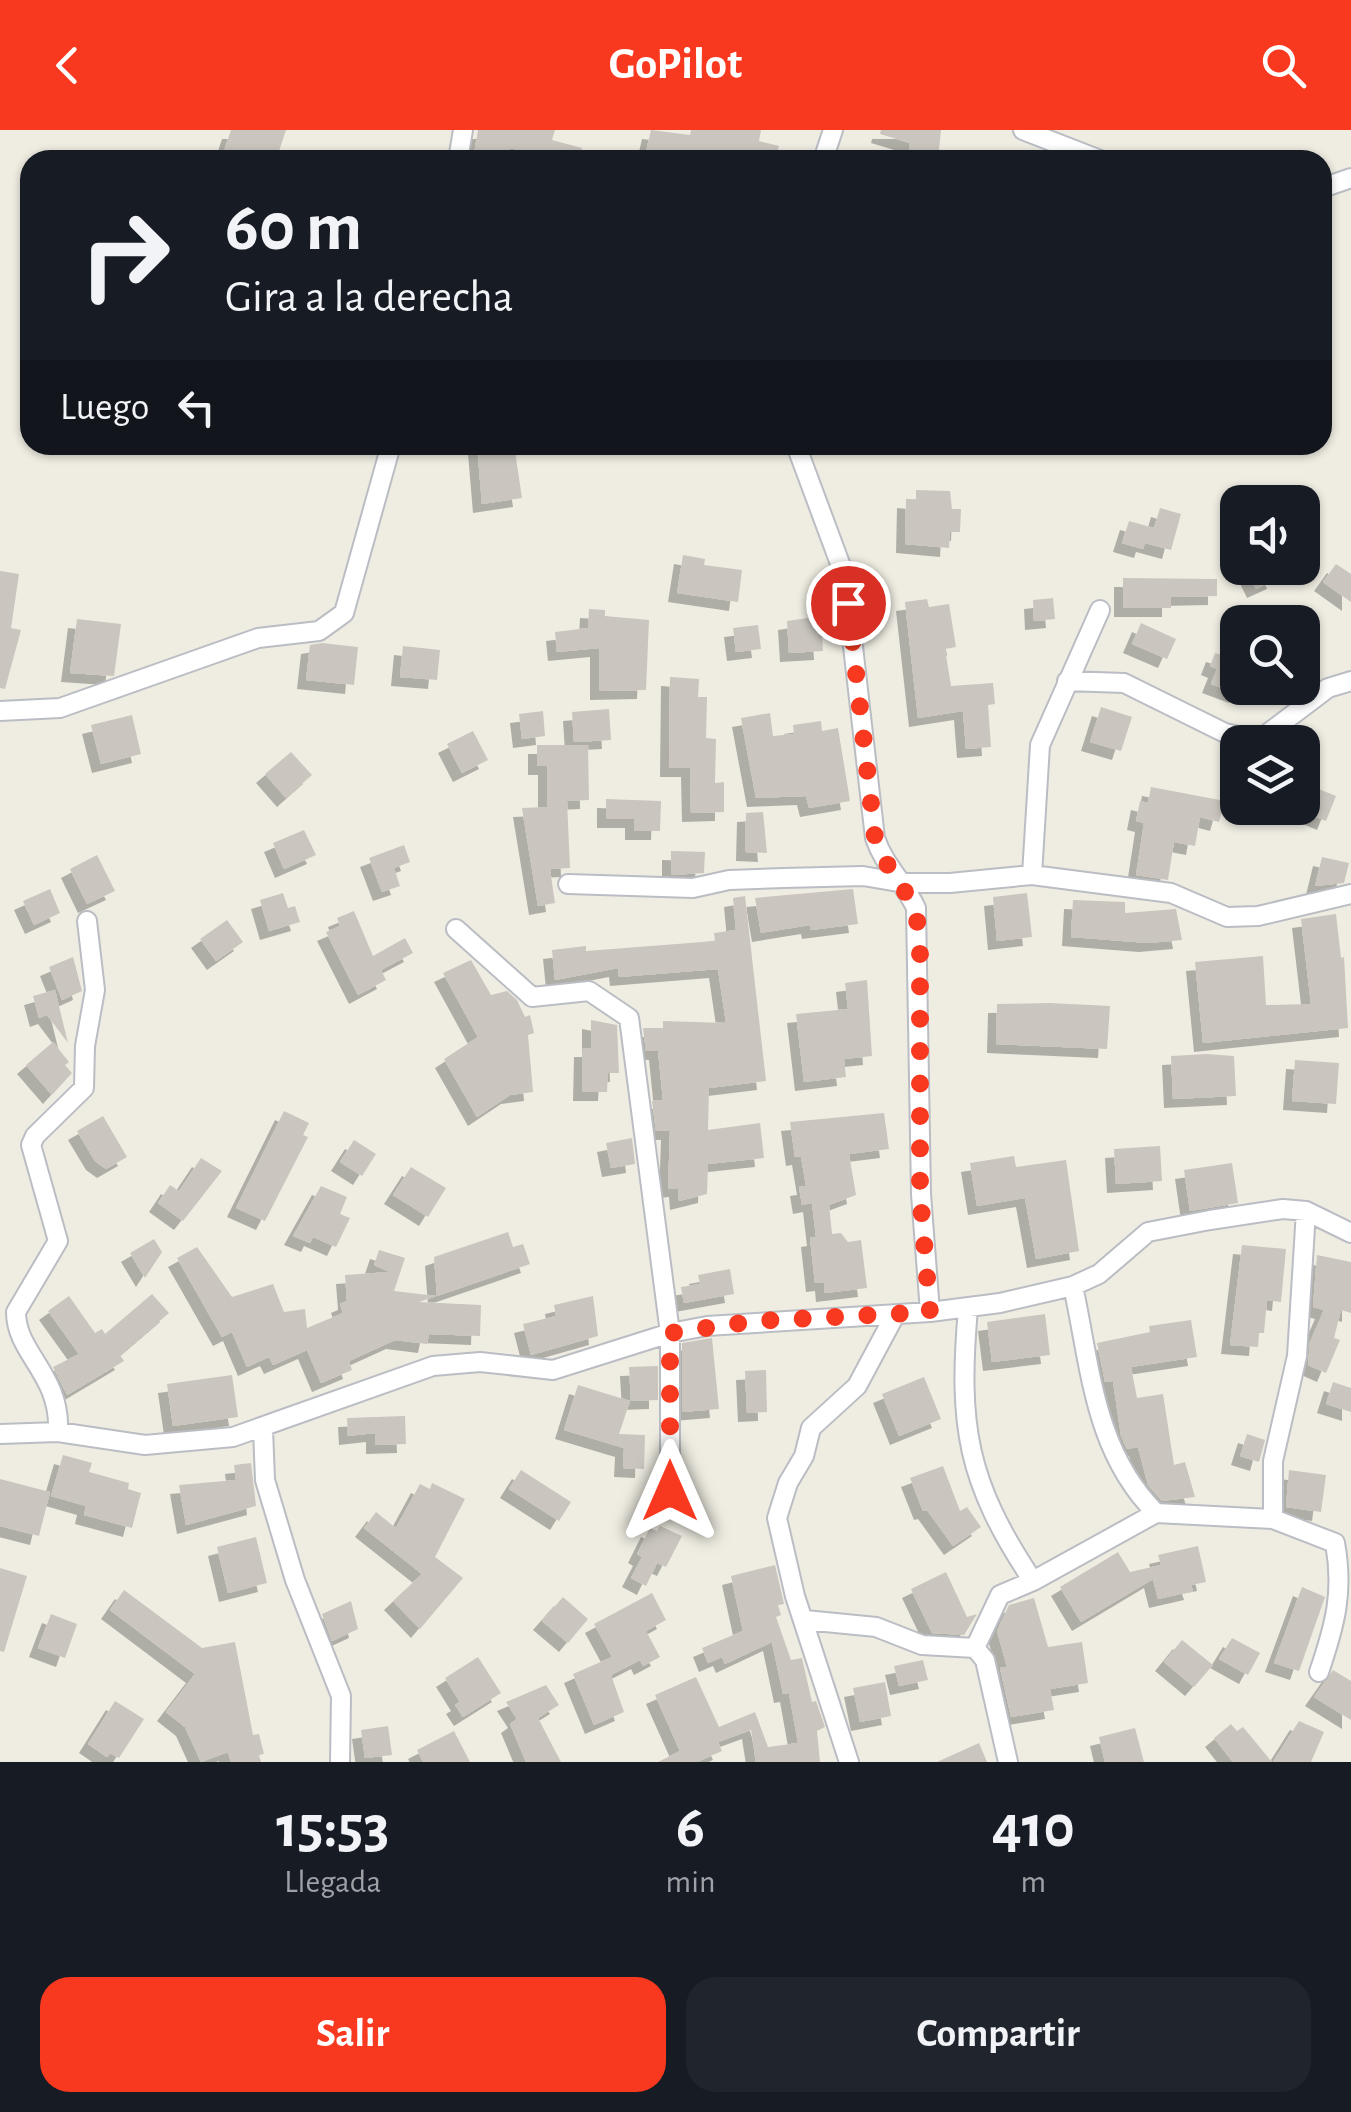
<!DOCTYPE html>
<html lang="es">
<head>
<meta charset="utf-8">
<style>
	body { margin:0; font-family:"Alegreya Sans",sans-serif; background:#20242c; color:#f1f3f6; height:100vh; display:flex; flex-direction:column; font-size:38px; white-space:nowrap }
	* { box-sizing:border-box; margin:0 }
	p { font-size:32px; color:#9ea1a6 }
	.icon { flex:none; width:55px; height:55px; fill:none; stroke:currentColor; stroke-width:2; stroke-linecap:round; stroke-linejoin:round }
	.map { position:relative; height:1632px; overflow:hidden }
	.sheet { display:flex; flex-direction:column; background:#171b24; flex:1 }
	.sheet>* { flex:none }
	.guide { position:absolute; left:20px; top:20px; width:1312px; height:305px; border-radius:30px; box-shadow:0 2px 8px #0004; background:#171b24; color:#f1f3f6; overflow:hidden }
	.controls { position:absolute; left:1220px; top:355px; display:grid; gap:20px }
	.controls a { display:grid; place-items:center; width:100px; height:100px; border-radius:20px; background:#171b24; box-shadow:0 2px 8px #0004; font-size:50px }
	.pin { position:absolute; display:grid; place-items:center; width:85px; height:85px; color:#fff; margin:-42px; border:5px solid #fff; border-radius:50%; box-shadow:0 2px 10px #0007 }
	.me { position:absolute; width:110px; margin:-55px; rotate:0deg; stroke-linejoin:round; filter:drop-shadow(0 0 8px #0008) }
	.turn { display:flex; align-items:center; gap:35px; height:210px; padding:0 40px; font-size:45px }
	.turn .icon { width:130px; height:130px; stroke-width:2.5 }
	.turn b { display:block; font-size:70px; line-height:85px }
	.then { display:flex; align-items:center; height:95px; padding:0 40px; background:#0003; gap:20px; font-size:38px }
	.eta { display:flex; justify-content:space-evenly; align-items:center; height:170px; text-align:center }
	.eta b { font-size:60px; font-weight:700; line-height:70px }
	.action { display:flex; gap:20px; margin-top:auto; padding:20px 40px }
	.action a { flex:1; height:115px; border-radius:30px; background:#f9391f; color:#fff; font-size:40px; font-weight:700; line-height:115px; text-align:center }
	.action a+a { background:#20242c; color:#f1f3f6 }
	header { display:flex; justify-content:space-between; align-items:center; height:130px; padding:0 40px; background:#f9391f; color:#fff; font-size:45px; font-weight:700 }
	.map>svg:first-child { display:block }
	.building { fill:#cac6bf; filter:url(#shadow) }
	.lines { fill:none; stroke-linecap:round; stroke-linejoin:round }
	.minor-casing { stroke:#babdc3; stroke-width:22 }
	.minor { stroke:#fff; stroke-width:18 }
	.route { stroke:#f9391f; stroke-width:18; stroke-dasharray:0 32.4 }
</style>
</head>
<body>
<header><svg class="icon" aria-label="back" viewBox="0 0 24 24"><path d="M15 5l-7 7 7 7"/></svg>GoPilot<svg class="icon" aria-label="search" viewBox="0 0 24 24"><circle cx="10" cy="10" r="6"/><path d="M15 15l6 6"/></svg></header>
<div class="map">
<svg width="1351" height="1632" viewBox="0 0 1351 1632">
	<defs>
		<filter id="shadow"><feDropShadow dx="-9" dy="9" stdDeviation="0" flood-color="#0004"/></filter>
	</defs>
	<rect width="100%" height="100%" fill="#efede2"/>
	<path class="building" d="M231 0H286L276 30H221Z
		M478 0H555L552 10 582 18 578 30H557L510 18 509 30H473Z
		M651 0 690 5 691 0H761L759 11 779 16 775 30H644Z
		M881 0H941L938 30H908L910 13 880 4Z
		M477 315H514L522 368 482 374Z
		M916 360 950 361 952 379H961L960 402H950L949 418 905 414 906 369 916 370Z
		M1160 378 1181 384 1171 420 1145 413 1143 419 1122 413 1129 391 1154 398Z
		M683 425 705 429 704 435 742 440 738 472 677 463Z
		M1336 434 1351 444V472L1323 452Z
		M1246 438H1271L1276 450 1256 459Z
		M0 441 19 444 11 498 21 500 5 559 0 558Z
		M1123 448 1217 449V466L1171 467V478H1123Z
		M1053 468 1055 489 1034 491 1033 470Z
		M927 469 929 477 949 474 956 517 945 519 951 556 993 553 995 574 988 575 991 617 966 619 963 581 918 588 905 472Z
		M589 479 605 480V486L649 490 646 560 599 561V518L557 522 555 502 588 498Z
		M821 486 823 521 789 523 787 491Z
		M77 489 121 494 114 546 70 543Z
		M1141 493 1176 509 1167 529 1132 514Z
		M758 495 761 519 736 522 733 498Z
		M322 513 358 517 354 555 306 550 310 515Z
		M403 516 440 520 437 550 400 547Z
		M1225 518 1238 523V564L1211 554 1217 539 1210 536 1215 523 1222 525Z
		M670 547 699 549 698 567H707L706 608 716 609 715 653 724 652V682L691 683 690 638H669Z
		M1101 577 1132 587 1121 621 1090 612Z
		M609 579 611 610 574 612 572 582Z
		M543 581 545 606 522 609 519 584Z
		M770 583 773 606 794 604 793 595 821 591 822 601 838 598 850 671 809 678 806 666 756 668 741 588Z
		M132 585 141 624 101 634 91 595Z
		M473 601 488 630 462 643 447 614Z
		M537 615H588L589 670 567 671 570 738 550 739 555 773 538 776 522 678 547 677V636H537Z
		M291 622 312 645 286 668 265 644Z
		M1306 654 1336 666 1326 691 1302 681Z
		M1151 657 1225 671 1219 692 1200 687 1195 716 1174 712 1168 750 1136 745 1144 693 1136 691 1140 671 1148 673Z
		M606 669 661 671 660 701H634V689H606Z
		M763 682 767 723 745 722 746 683Z
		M304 700 316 725 284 739 273 713Z
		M404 715 410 732 394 738 400 756 382 762 369 728Z
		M671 721 705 722 704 743 671 745Z
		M97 725 115 761 87 774 70 739Z
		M1322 727 1349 733 1344 753 1315 756Z
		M50 759 60 783 34 795 23 771Z
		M853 759 858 794 811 800 810 795 761 803 755 768Z
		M283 763 288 778 295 776 300 792 269 801 260 770Z
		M1027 763 1032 807 997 811 993 767Z
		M745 766 766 951 709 958 708 1000 760 993 764 1028 708 1034 707 1064 679 1071 678 1058 668 1059 670 1001H656L652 971 663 970 658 921H646L643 898H663V891L726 893 718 839 619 847 618 838 555 850 552 820 586 816V821L715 811 714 803 736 800 733 768Z
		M1073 770 1125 772V783L1176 779 1182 810 1148 813 1071 807Z
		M354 781 373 826 405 808 413 823 381 840 386 850 358 865 326 802 340 796 337 788Z
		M1336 784 1341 828 1344 827 1348 898 1203 913 1195 832 1263 826 1266 875 1311 874 1301 789Z
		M227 790 243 812 216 831 200 809Z
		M73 827 82 861 62 870 49 837Z
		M471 830 491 865 507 861 517 870 525 887 530 885 534 903 528 905 533 962 510 965 477 987 444 929 478 907 443 843Z
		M867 850 872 926 844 929 846 947 804 952 796 884 848 879 845 853Z
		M55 860 68 913 47 885 39 888 33 866Z
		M1049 873 1110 876 1107 919 996 914 997 874Z
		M591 890 617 895 619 943H608L607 962H582L583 918H591Z
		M53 912 69 932 65 935 72 943 52 965 26 935Z
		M1207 924 1234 926 1236 966 1173 969 1171 926Z
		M1295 930 1339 933 1336 974 1292 971Z
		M284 981 309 993 303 1005 308 1007 265 1091 236 1078Z
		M884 983 889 1019 849 1024 856 1065 829 1075 832 1104 841 1103 848 1112 861 1110 867 1158 825 1163 824 1152 815 1153 810 1108 816 1107 812 1073 802 1075 799 1057 806 1056 801 1026 795 1027 790 992Z
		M103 986 127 1027 106 1039 95 1031 77 1001Z
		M632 1008 635 1034 611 1038 606 1013Z
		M354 1010 376 1024 362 1046 340 1032Z
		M1160 1016 1162 1051 1116 1054 1114 1019Z
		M1014 1026 1016 1037 1066 1030 1079 1121 1036 1129 1025 1068 977 1076 970 1033Z
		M201 1028 222 1041 183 1091 158 1073 170 1055 179 1061Z
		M1232 1033 1238 1073 1190 1081 1184 1040Z
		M411 1037 446 1058 428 1087 393 1065Z
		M321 1056 347 1067 340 1084 350 1088 336 1117 313 1107 310 1113 293 1106Z
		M508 1102 513 1117 523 1114 530 1134 437 1166 434 1127Z
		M154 1109 162 1122 145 1148 130 1123Z
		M1242 1115 1286 1119 1281 1172 1267 1170 1264 1203H1259L1258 1217 1230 1215Z
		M197 1117 232 1167 273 1154 284 1182 305 1179 307 1198 343 1183 340 1174 347 1171 345 1145 390 1142 374 1135 379 1120 405 1128 394 1161 436 1166 419 1172 481 1175 480 1206 429 1204 427 1214 395 1210 349 1231 352 1240 321 1253 307 1220 273 1235 269 1227 247 1237 232 1202 222 1207 177 1128Z
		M1317 1125 1351 1132V1183L1341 1180 1334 1208 1340 1210 1326 1243 1308 1235 1310 1212 1324 1180 1313 1177Z
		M730 1139 734 1164 684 1173 681 1157 700 1154 698 1145Z
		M152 1164 169 1183 120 1225 124 1231 67 1265 53 1237 79 1224 48 1181 69 1166 95 1203 102 1199 105 1204Z
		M593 1166 598 1206 531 1225 523 1194 556 1186 554 1175Z
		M1045 1184 1050 1225 992 1232 987 1192Z
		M1191 1190 1197 1227 1131 1237 1137 1268 1163 1264 1174 1335 1185 1332 1195 1367 1162 1371 1148 1355 1138 1317 1127 1319 1121 1306 1113 1251 1105 1252 1097 1213 1150 1202 1149 1196Z
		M712 1208 719 1279 682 1282V1213Z
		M658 1236V1270L631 1271 629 1237Z
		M766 1240 767 1282 747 1283 745 1241Z
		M232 1245 238 1287 173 1296 167 1254Z
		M924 1247 941 1289 899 1306 882 1264Z
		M1333 1252 1351 1258V1282L1326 1274Z
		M578 1255 630 1271 619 1304 645 1305 644 1339 623 1338 624 1318 564 1300Z
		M405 1286 406 1314 375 1315V1303L348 1306 347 1288Z
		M1247 1304 1265 1310 1259 1332 1240 1326Z
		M63 1325 92 1333 89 1342 129 1353 128 1359 141 1363 132 1398 84 1385 86 1376 51 1366Z
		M251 1333 256 1376 186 1395 179 1355 236 1350 234 1335Z
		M943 1336 960 1381 967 1377 981 1397 953 1416 927 1380 923 1381 910 1348Z
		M521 1340 571 1372 559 1391 509 1359Z
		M1289 1340 1326 1345 1321 1382 1286 1377Z
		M0 1349 50 1362 39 1406 0 1396Z
		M432 1353 465 1369 435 1427 463 1448 420 1499 393 1471 422 1444 364 1398 376 1382 396 1398 420 1354 430 1359Z
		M660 1396 682 1406 666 1437 657 1433 646 1456 631 1448 642 1427 637 1424 650 1398 657 1401Z
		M256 1407 267 1453 228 1463 217 1417Z
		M1198 1416 1206 1452 1191 1455 1193 1461 1158 1469 1153 1449 1081 1492 1060 1457 1118 1422 1130 1442 1161 1435 1158 1425Z
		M775 1435 784 1474 778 1475 781 1485 776 1487 791 1530 802 1528 812 1572 816 1571 825 1597 817 1601 820 1632H756L751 1600 718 1612 722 1621 697 1632H658L680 1621 655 1565 696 1547 719 1597 755 1582 768 1617 798 1613 789 1563 783 1564 772 1512 725 1534 722 1527 708 1533 702 1518 743 1501 731 1446Z
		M0 1438 27 1446 4 1522 0 1521Z
		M946 1442 967 1487 977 1484 964 1505 932 1503 911 1459Z
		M1302 1457 1325 1467 1299 1541 1274 1533Z
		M124 1460 202 1518 235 1512 253 1605 259 1604 264 1624 259 1625 261 1632H231L228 1622 201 1632 185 1597 166 1582 195 1544 110 1480Z
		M652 1463 666 1490 646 1501 660 1527 643 1536 640 1530 611 1545 624 1582 594 1595 573 1544 612 1527 594 1494Z
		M563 1467 588 1489 568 1513 542 1491Z
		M1034 1468 1048 1517 1082 1512 1088 1553 1050 1559 1054 1580 1011 1587 1000 1538 1007 1537 997 1501 1009 1475Z
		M351 1471 358 1499 332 1511 322 1484Z
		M51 1484 77 1494 65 1528 38 1518Z
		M1232 1508 1260 1523 1248 1545 1219 1529Z
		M1182 1510 1213 1535 1194 1557 1164 1532Z
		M478 1527 501 1563 463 1587 455 1575 460 1572 445 1548Z
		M923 1530 928 1550 899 1556 894 1536Z
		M1333 1540 1351 1551V1590L1314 1567Z
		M885 1552 891 1586 860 1592 853 1558Z
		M546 1555 559 1575 538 1588 561 1632H526L510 1594 517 1589 506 1572Z
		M115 1571 144 1589 119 1628 110 1623 107 1627 88 1614Z
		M1299 1591 1324 1602 1311 1632H1273Z
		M1231 1594 1237 1601 1243 1597 1272 1632H1233L1214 1608Z
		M388 1596 392 1625 365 1628 361 1600Z
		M1135 1598 1144 1632H1105L1099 1607Z
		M454 1601 470 1632H423L417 1620Z
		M979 1613 987 1632H937Z"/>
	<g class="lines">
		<defs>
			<path id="minor" d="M1023 0 1100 30
				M458 30 463 0
				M823 30 833 0
				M1322 58 1351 48
				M796 315 845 447 875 708C884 735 904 752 916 778L921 1064 930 1182
				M1067 551 1124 553 1225 603 1251 609 1267 604 1328 558 1351 551
				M0 581 60 578 258 508 319 501 344 483 391 315
				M1032 745 1040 615 1100 480
				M568 754 693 758 729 750 784 748 863 746 904 753H950L1032 745 1171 763 1227 787 1258 786 1351 764
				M456 799 532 867 589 861 629 888 670 1203V1361
				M1073 1156C1091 1239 1094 1321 1156 1383
				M968 1178C958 1295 966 1351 1033 1451L1000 1465 975 1518
				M263 1299 265 1350 295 1450 341 1566 340 1632
				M58 1302C61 1244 16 1224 16 1182L58 1111 31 1015 35 1006 84 958 85 916 95 860 87 791
				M0 1304 58 1302 145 1315 233 1307 433 1236 480 1232 553 1240 670 1203 707 1196 930 1182 1000 1173 1073 1156 1099 1144 1148 1102 1210 1090 1283 1079 1306 1081 1351 1103
				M1273 1389V1331L1297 1226 1306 1081
				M1033 1451 1156 1383 1273 1389 1335 1413C1344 1462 1335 1495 1319 1542
				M805 1490 876 1497 922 1515 975 1518 985 1530 1008 1632
				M849 1632 795 1466 777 1388 788 1353 804 1326 811 1298 857 1256 895 1185"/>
		</defs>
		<use href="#minor" class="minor-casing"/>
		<use href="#minor" class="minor"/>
	</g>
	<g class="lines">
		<path class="route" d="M670 1361V1203L755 1191 930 1182 920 1064V806C913 757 889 749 875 708L848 473"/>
	</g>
</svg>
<div class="controls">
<a><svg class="icon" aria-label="sound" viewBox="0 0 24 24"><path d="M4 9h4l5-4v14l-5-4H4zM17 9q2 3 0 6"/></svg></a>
<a><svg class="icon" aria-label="search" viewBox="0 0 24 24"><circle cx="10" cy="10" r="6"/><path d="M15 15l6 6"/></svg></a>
<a><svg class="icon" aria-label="layers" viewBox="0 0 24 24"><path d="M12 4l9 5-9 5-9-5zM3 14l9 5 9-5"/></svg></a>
</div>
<div class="pin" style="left:848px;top:473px;background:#d93025"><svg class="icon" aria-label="arrive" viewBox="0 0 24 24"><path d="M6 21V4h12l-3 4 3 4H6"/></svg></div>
<svg class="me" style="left:670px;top:1361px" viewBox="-20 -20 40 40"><path d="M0-17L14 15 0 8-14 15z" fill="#f9391f" stroke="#fff" stroke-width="4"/></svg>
<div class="guide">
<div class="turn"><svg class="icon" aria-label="right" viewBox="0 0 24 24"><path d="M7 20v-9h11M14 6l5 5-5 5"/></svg><div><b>60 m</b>Gira a la derecha</div></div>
<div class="then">Luego<svg class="icon" aria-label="left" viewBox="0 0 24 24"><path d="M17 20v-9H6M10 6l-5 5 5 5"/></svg></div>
</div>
</div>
<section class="sheet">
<div class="eta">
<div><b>15:53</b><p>Llegada</p></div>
<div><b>6</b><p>min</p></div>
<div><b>410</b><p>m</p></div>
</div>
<div class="action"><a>Salir</a><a>Compartir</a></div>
</section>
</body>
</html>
